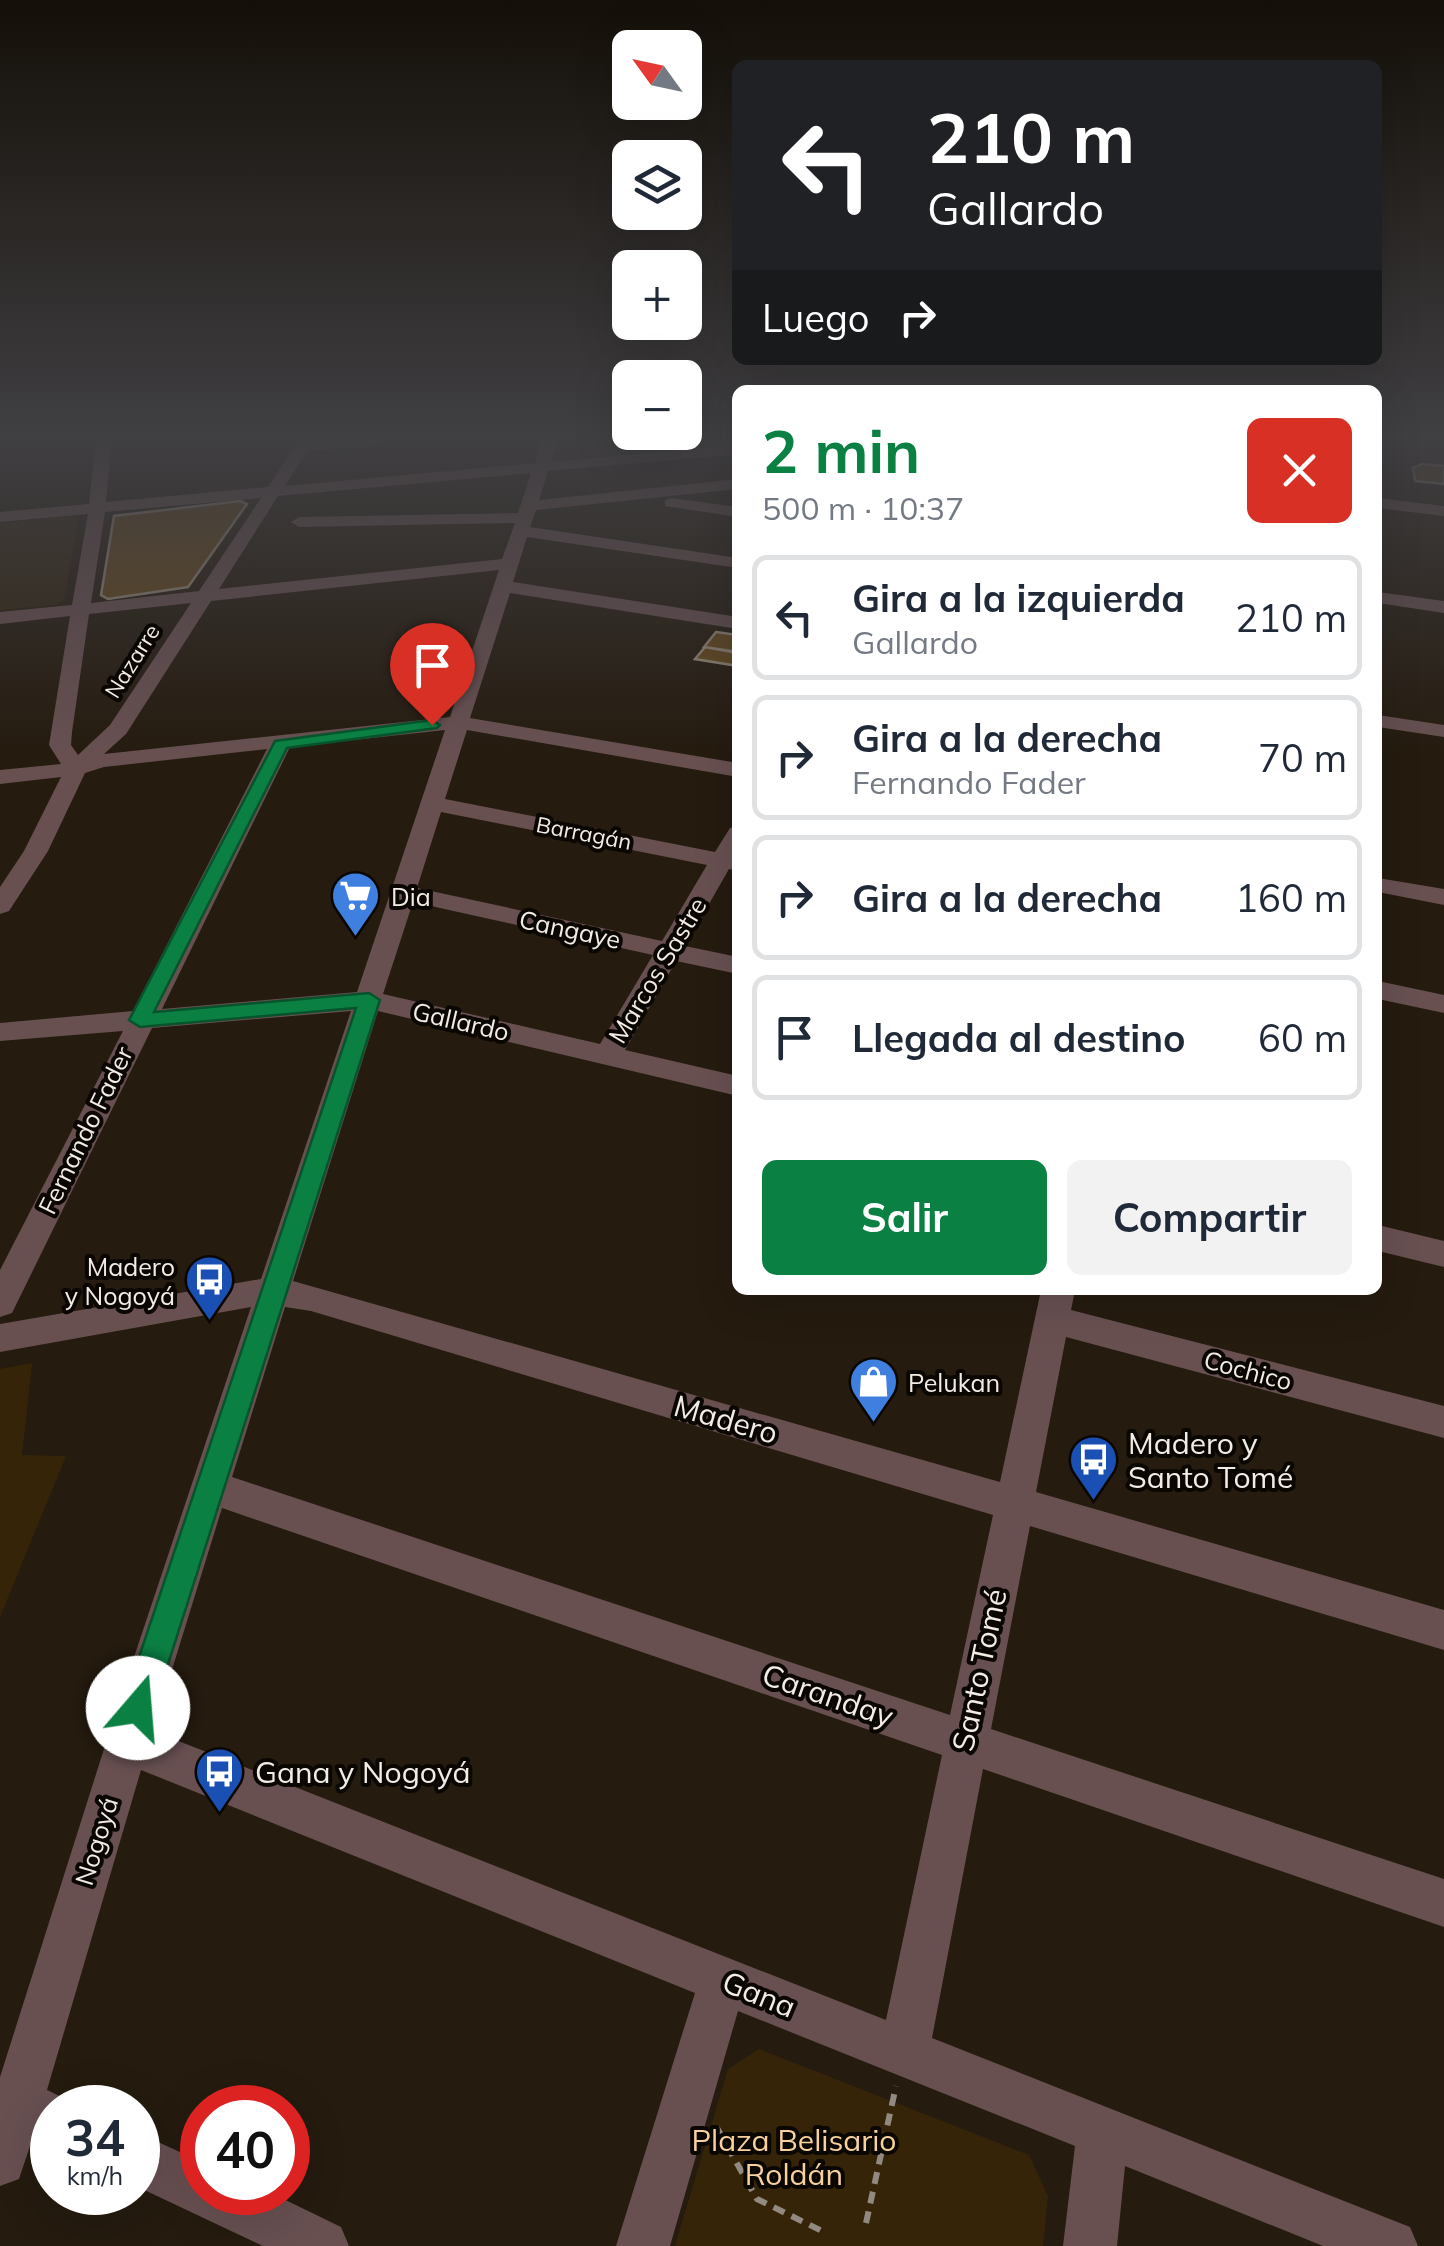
<!DOCTYPE html>
<html lang="es">
<head>
<meta charset="utf-8">
<style>
	body { margin:0; font-family:Mulish,sans-serif; background:#f2f2f3; color:#1f2937; height:100vh; display:flex; flex-direction:column; font-size:38px; white-space:nowrap }
	* { box-sizing:border-box; margin:0 }
	p { font-size:32px; color:#747a83 }
	.icon { flex:none; width:55px; height:55px; fill:none; stroke:currentColor; stroke-width:2; stroke-linecap:round; stroke-linejoin:round }
	.map { position:relative; flex:1; overflow:hidden }
	.side { position:absolute; left:732px; top:385px; width:650px; height:910px; display:flex; flex-direction:column; background:#fff; border-radius:15px; box-shadow:0 10px 40px #0002 }
	.side>* { flex:none }
	.top-card { position:absolute; left:732px; top:60px; width:650px; height:305px; border-radius:15px; box-shadow:0 10px 40px #0002; background:#202124; color:#fff; overflow:hidden }
	.needle { width:65px; rotate:303deg }
	.buttons { position:absolute; left:612px; top:30px; display:grid; gap:20px }
	.buttons a { display:grid; place-items:center; width:90px; height:90px; border-radius:15px; background:#fff; box-shadow:0 10px 40px #0002; font-size:50px }
	.speed { position:absolute; left:30px; top:2085px; display:flex; gap:20px; font-size:50px; font-weight:700; text-align:center }
	.speed>* { display:grid; place-content:center; width:130px; height:130px; border-radius:50%; background:#fff; box-shadow:0 10px 40px #0002; line-height:1 }
	.speed small { font-size:25px; font-weight:400 }
	.speed .limit { border:15px solid #d22; background:#fff; color:#111 }
	.pin { position:absolute; display:grid; place-items:center; width:85px; height:85px; color:#fff; margin:-102px -42px; border-radius:50% 50% 50% 0; rotate:-45deg; box-shadow:0 0 10px #0007 }
	.pin .icon { rotate:45deg }
	.me { position:absolute; width:110px; margin:-55px; rotate:18deg; stroke-linejoin:round; filter:drop-shadow(0 0 8px #0008) }
	.turn { display:flex; align-items:center; gap:35px; height:210px; padding:0 30px; font-size:45px }
	.turn .icon { width:130px; height:130px; stroke-width:2.5 }
	.turn b { display:block; font-size:70px; line-height:85px }
	.then { display:flex; align-items:center; height:95px; padding:0 30px; background:#0003; gap:20px; font-size:38px }
	.round { display:grid; place-items:center; flex:none; width:105px; height:105px; border-radius:15px; background:#f2f2f3 }
	.overview { display:flex; align-items:center; justify-content:space-between; height:170px; padding:0 30px }
	h1 { font-size:60px; font-weight:700; line-height:75px; color:#0b8043 }
	.cta { display:flex; gap:20px; margin-top:auto; padding:20px 30px }
	.cta a { flex:1; height:115px; border-radius:15px; background:#0b8043; color:#fff; font-size:40px; font-weight:700; line-height:115px; text-align:center }
	.cta a+a { background:#f2f2f3; color:#1f2937 }
	ul { padding:0; list-style:none }
	li { display:flex; align-items:center; gap:30px; height:125px; margin:0 20px 15px; padding:0 10px; border:5px solid #e0e1e3; border-radius:15px }
	li div { flex:1 }
	li b { display:block; font-size:38px }
	li em { font-style:normal }
	.map>svg:first-child { display:block }
	.built { fill:#312411 }
	.green { fill:#362409 }
	.building { fill:#65481c; stroke:#95897a; stroke-width:2.5 }
	.lines { fill:none; stroke-linecap:round; stroke-linejoin:round }
	.path { stroke:#928a80; stroke-width:6; stroke-dasharray:12 8; stroke-linecap:butt }
	.minor { fill:#685051; fill-rule:evenodd }
	.route { fill:#0b8043; stroke:#07532c; stroke-width:2.5 }
	.labels { text-anchor:middle; dominant-baseline:central; stroke-width:8; stroke-linejoin:round; paint-order:stroke }
	.far-street-label { font-size:22px; fill:#f3ece4; stroke:#0a0703 }
	.poi-label { font-size:25px; fill:#f3ece4; stroke:#0a0703; text-anchor:start }
	.street-label { font-size:25px; fill:#f3ece4; stroke:#0a0703 }
	.near-street-label { font-size:30px; fill:#f3ece4; stroke:#0a0703 }
	.near-poi-label { font-size:30px; fill:#f3ece4; stroke:#0a0703; text-anchor:start }
	.near-park-label { font-size:30px; fill:#f8d09c; stroke:#0a0703 }
</style>
</head>
<body>
<div class="map">
<svg width="1444" height="2246" viewBox="0 0 1444 2246">
	<rect width="100%" height="100%" fill="#251b0f"/>
	<path class="built" d="M72 516 78 519 64 600 54 605 0 610V523Z"/>
	<path class="green" d="M32 1363 22 1455 66 1456 0 1617V1369Z
		M759 2049 1029 2155 1048 2196 1043 2246H675L728 2069Z"/>
	<path class="building" d="M1422 464 1444 466V484L1415 481 1413 468Z
		M240 501 247 504 188 587 108 599 101 595 114 516Z
		M716 632 738 635V652L704 647Z
		M705 647 738 653V666L695 659Z"/>
	<g class="lines">
		<path class="path" d="M717 2128 757 2199 824 2232
			M866 2223 896 2086"/>
		<path class="minor" d="M96 440H112L106 502 268 487 299 440H384L377 445 307 451 285 486 535 463 542 440H557L551 462 738 444V454L548 471 539 500 738 479V489L536 510 530 527 738 558V568L527 537 513 582 738 617V629L510 593 470 718 738 763V777L467 730 445 799 715 852 730 828 738 826V871L729 869 685 946 738 957V974L676 961 625 1050 738 1076V1096L378 1011 293 1281 1000 1482 1041 1290H1075L1071 1310 1444 1406V1438L1066 1337 1036 1492 1444 1610V1650L1030 1526 991 1729 1444 1879V1927L983 1769 932 2038 1410 2227 1418 2246H1323L1125 2166 1117 2246H1063L1075 2146 738 2011 670 2246H616L695 1993 141 1770 47 2090 70 2101 73 2108H52V2145L33 2137 19 2179 0 2186V2077L117 1708 251 1307 0 1352V1324L261 1279 351 1011 152 1028 12 1313 0 1317V1270L123 1031 0 1041V1023L133 1011 267 749 104 767 85 773 48 851 9 911 0 914V887L24 851 61 777 0 784V770L61 764 49 745 70 616 0 624V612L72 605 88 514 0 522V512L89 504ZM531 473 518 513 299 517 291 522 299 527 515 523 502 559 219 589 278 496ZM261 498 199 591 91 603 105 512ZM499 570 450 717 104 754 126 734 211 601ZM191 603 110 725 78 755 71 745 72 732 89 614ZM445 730 357 992 162 1009 290 747ZM441 812 707 865 662 941 417 888ZM413 902 653 955 600 1044 383 994ZM285 1307 311 1311 993 1515 950 1715 232 1477ZM222 1508 942 1755 886 2020 153 1731Z
			M671 498 738 507V517L665 506V500Z
			M1378 498 1444 506V516L1378 508Z
			M1378 592 1444 601V613L1378 603Z
			M1378 715 1444 725V737L1378 727Z
			M1378 878 1444 889V905L1378 892Z
			M1378 981 1444 995V1013L1378 999Z
			M1378 1225 1444 1241V1267L1378 1251Z
			M138 2133 202 2162V2192H269L341 2227 349 2246H263L138 2187Z"/>
	</g>
	<linearGradient id="sky" x2="0" y2="1"><stop stop-color="#140f08"/><stop offset="0.58" stop-color="#403f42"/><stop offset="1" stop-color="#403f42" stop-opacity="0"/></linearGradient>
	<rect width="1444" height="755" fill="url(#sky)"/>
	<path class="route" d="M432 720 440 725 437 728 287 748 154 1012 369 993 380 1000 154 1708 149 1719 138 1724 127 1719 122 1708 356 1008 140 1027 129 1020 275 741Z"/>
	<defs>
		<symbol id="supermarket-pin" viewBox="-11 -11 22 30"><path d="M0 17L-7.5 6A9.5 9.5 0 1 1 7.5 6Z" fill="#3f7fe0" stroke="#0a0703"/><path d="M-6-5.5h2.5l.6 2H6L4.5 2H-2.5L-4.4-4H-6ZM-1.5 3.2a1.3 1.3 0 1 0 .1 0ZM3 3.2a1.3 1.3 0 1 0 .1 0Z" fill="#fff"/></symbol>
		<symbol id="bus-pin" viewBox="-11 -11 22 30"><path d="M0 17L-7.5 6A9.5 9.5 0 1 1 7.5 6Z" fill="#1a4fb4" stroke="#0a0703"/><path d="M-5-6H5V4H4V6H2V4H-2V6H-4V4H-5ZM-3.5-4V0h7V-4ZM-3.5 1.2v1.5H-2V1.2ZM2 1.2v1.5H3.5V1.2Z" fill="#fff"/></symbol>
		<symbol id="shop-pin" viewBox="-11 -11 22 30"><path d="M0 17L-7.5 6A9.5 9.5 0 1 1 7.5 6Z" fill="#3f7fe0" stroke="#0a0703"/><path d="M-5-2.5h2.3a2.7 3.5 0 0 1 5.4 0H5L5.5 6h-11ZM-1.5-2.5h3a1.5 2.3 0 0 0-3 0Z" fill="#fff"/></symbol>
	</defs>
	<g fill-rule="evenodd">
		<use href="#supermarket-pin" x="328" y="868" width="55" height="75"/>
		<use href="#bus-pin" x="182" y="1252" width="55" height="75"/>
		<use href="#shop-pin" x="846" y="1354" width="55" height="75"/>
		<use href="#bus-pin" x="1066" y="1432" width="55" height="75"/>
		<use href="#bus-pin" x="192" y="1744" width="55" height="75"/>
	</g>
	<g class="labels">
		<g class="far-street-label">
			<text transform="translate(132 661) rotate(-58)">Nazarre</text>
			<text transform="translate(584 833) rotate(11)">Barragán</text>
		</g>
		<g class="poi-label">
			<text x="391" y="896">Dia</text>
			<text x="175" y="1266" text-anchor="end">Madero<tspan x="175" dy="29">y Nogoyá</tspan></text>
			<text x="908" y="1382">Pelukan</text>
		</g>
		<g class="street-label">
			<text transform="translate(570 929) rotate(12)">Cangaye</text>
			<text transform="translate(657 970) rotate(-59)">Marcos Sastre</text>
			<text transform="translate(461 1021) rotate(13)">Gallardo</text>
			<text transform="translate(85 1130) rotate(-64)">Fernando Fader</text>
			<text transform="translate(1248 1370) rotate(15)">Cochico</text>
			<text transform="translate(96 1841) rotate(-73)">Nogoyá</text>
		</g>
		<g class="near-street-label">
			<text transform="translate(726 1419) rotate(16)">Madero</text>
			<text transform="translate(979 1670) rotate(-78)">Santo Tomé</text>
			<text transform="translate(828 1695) rotate(19)">Caranday</text>
			<text transform="translate(759 1994) rotate(22)">Gana</text>
		</g>
		<g class="near-poi-label">
			<text x="1128" y="1443">Madero y<tspan x="1128" dy="34">Santo Tomé</tspan></text>
			<text x="255" y="1772">Gana y Nogoyá</text>
		</g>
		<g class="near-park-label">
			<text x="794" y="2140">Plaza Belisario<tspan x="794" dy="34">Roldán</tspan></text>
		</g>
	</g>
</svg>
<div class="buttons">
<a><svg class="needle" viewBox="-14 -14 28 28"><path d="M0-13l5 13h-10z" fill="#e53935"/><path d="M0 13l5-13h-10z" fill="#747a83"/></svg></a>
<a><svg class="icon" aria-label="layers" viewBox="0 0 24 24"><path d="M12 4l9 5-9 5-9-5zM3 14l9 5 9-5"/></svg></a>
<a>+</a>
<a>−</a>
</div>
<div class="speed"><div>34<small>km/h</small></div><div class="limit">40</div></div>
<div class="pin" style="left:432px;top:725px;background:#d93025"><svg class="icon" aria-label="arrive" viewBox="0 0 24 24"><path d="M6 21V4h12l-3 4 3 4H6"/></svg></div>
<svg class="me" style="left:138px;top:1708px" viewBox="-20 -20 40 40"><circle r="19" fill="#fff"/><path d="M0-13L10 11 0 6-10 11z" fill="#0b8043"/></svg>
<div class="top-card">
<div class="turn"><svg class="icon" aria-label="left" viewBox="0 0 24 24"><path d="M17 20v-9H6M10 6l-5 5 5 5"/></svg><div><b>210 m</b>Gallardo</div></div>
<div class="then">Luego<svg class="icon" aria-label="right" viewBox="0 0 24 24"><path d="M7 20v-9h11M14 6l5 5-5 5"/></svg></div>
</div>
<section class="side">
<div class="overview"><div><h1>2 min</h1><p>500 m · 10:37</p></div><a class="round" style="background:#d93025;color:#fff"><svg class="icon" aria-label="close" viewBox="0 0 24 24"><path d="M6 6l12 12M18 6L6 18"/></svg></a></div>
<ul>
<li><svg class="icon" aria-label="left" viewBox="0 0 24 24"><path d="M17 20v-9H6M10 6l-5 5 5 5"/></svg><div><b>Gira a la izquierda</b><p>Gallardo</p></div><em>210 m</em></li>
<li><svg class="icon" aria-label="right" viewBox="0 0 24 24"><path d="M7 20v-9h11M14 6l5 5-5 5"/></svg><div><b>Gira a la derecha</b><p>Fernando Fader</p></div><em>70 m</em></li>
<li><svg class="icon" aria-label="right" viewBox="0 0 24 24"><path d="M7 20v-9h11M14 6l5 5-5 5"/></svg><div><b>Gira a la derecha</b></div><em>160 m</em></li>
<li><svg class="icon" aria-label="arrive" viewBox="0 0 24 24"><path d="M6 21V4h12l-3 4 3 4H6"/></svg><div><b>Llegada al destino</b></div><em>60 m</em></li>
</ul>
<div class="cta"><a>Salir</a><a>Compartir</a></div>
</section>
</div>
</body>
</html>
